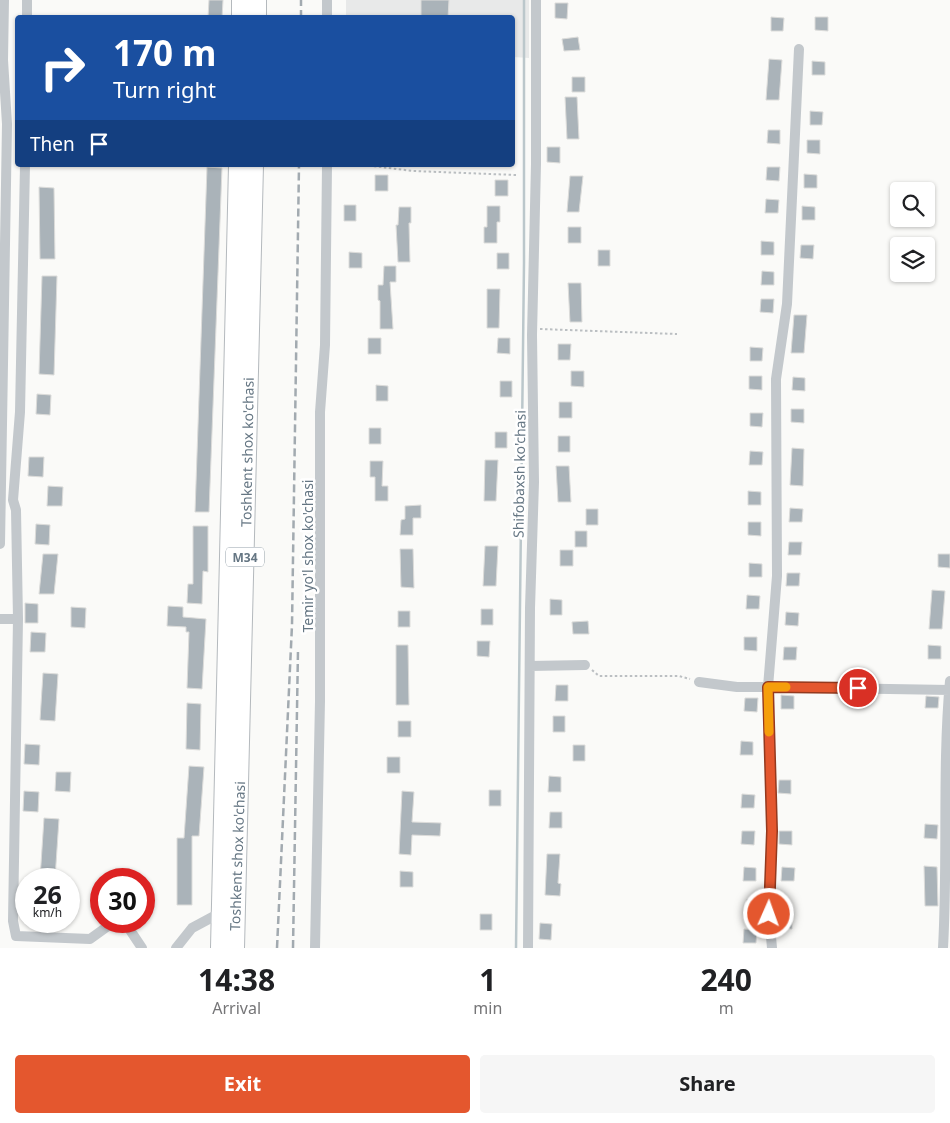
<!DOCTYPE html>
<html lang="en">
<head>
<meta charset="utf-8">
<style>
	body { margin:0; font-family:"Noto Sans",sans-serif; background:#f6f6f6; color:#202124; height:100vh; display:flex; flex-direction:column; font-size:19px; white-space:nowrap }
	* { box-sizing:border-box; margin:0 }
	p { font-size:16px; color:#757577 }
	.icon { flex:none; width:28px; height:28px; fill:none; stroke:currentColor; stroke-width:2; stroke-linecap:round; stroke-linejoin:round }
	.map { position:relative; height:948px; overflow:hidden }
	.drawer { display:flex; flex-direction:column; background:#fff; flex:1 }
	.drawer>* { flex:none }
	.top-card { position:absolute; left:15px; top:15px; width:500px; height:152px; border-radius:5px; box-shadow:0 1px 4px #0004; background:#1a4fa0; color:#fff; overflow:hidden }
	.tools { position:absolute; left:890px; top:182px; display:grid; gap:10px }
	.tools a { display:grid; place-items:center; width:45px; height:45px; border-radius:5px; background:#fff; box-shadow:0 1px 4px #0004; font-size:25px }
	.speed { position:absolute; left:15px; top:868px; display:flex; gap:10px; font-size:25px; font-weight:700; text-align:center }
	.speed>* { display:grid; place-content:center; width:65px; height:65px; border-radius:50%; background:#fff; box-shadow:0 1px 4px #0004; line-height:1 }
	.speed small { font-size:12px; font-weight:400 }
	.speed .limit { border:8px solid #d22; background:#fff; color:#111 }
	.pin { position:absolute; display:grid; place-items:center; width:42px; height:42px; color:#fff; margin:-21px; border:2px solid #fff; border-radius:50%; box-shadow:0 1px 5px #0007 }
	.me { position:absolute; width:55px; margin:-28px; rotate:2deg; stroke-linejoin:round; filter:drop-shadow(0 0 4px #0008) }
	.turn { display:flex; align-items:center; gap:18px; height:105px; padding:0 15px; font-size:22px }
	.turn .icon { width:65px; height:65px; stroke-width:2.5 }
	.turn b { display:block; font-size:35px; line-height:42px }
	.then { display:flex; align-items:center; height:48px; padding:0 15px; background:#0003; gap:10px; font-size:19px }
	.eta { display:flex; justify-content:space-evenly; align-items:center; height:85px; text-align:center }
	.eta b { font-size:30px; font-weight:700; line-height:35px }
	.button { display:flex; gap:10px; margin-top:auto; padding:10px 15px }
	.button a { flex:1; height:58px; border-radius:5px; background:#e4572e; color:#fff; font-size:20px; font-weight:700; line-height:58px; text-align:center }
	.button a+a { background:#f6f6f6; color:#202124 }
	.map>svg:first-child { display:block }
	.built { fill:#e8e9e9 }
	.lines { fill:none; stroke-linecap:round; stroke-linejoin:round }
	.stream { stroke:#bbc7cb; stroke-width:2.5 }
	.building { fill:#aab3b9; stroke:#dcdcda }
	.highway-casing { stroke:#b4b9bd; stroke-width:20 }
	.path { stroke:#bbbfc2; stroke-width:2; stroke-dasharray:2.5 2.5; stroke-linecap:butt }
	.street { stroke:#c3c8cc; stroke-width:10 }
	.highway { stroke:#fff; stroke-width:18 }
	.rail { stroke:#a2aab0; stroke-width:2.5; stroke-dasharray:8 4; stroke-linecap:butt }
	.route-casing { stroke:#94391e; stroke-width:12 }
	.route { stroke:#e4572e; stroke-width:9 }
	.slow { stroke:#f59e0b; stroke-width:9 }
	.labels { text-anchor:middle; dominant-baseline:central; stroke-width:5; stroke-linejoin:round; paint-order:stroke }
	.shield { fill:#fff; stroke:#939fa8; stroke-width:1 }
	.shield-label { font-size:12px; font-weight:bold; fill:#657683 }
	.street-label { font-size:14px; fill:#657683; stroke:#fff }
</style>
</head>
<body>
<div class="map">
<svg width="950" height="948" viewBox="0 0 950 948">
	<rect width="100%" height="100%" fill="#fafaf8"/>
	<path class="built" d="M346 0H529V58L513 57 512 18H346Z"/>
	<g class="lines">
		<path class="stream" d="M516 948 524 263V0"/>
	</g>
	<path class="building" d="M209 0H223L222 18H208Z
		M421 0H449L448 18H421Z
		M555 3H568L567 19 555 18Z
		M771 17 784 18 783 31H771Z
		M815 17H828V31L815 30Z
		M578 37 580 50 564 51 562 39Z
		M769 59 782 60 779 100H766Z
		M812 61 825 62V75H812Z
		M572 77H585V92H572Z
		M565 97H577L579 139H567Z
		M810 111 823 112 822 125H810Z
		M768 130H780V144L767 143Z
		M807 140H820V154L807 153Z
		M547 147H560V163L547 162Z
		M207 167 222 168 209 512H195Z
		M767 167H780L779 181 766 180Z
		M804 174 817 175V188H804Z
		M375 175H388V191H375Z
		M570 176H583L579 212H567Z
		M495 180H508V196H495Z
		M39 187 54 188 55 259H40Z
		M766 199 779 200 778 213H765Z
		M344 205H356V221H344Z
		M487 206H500V222H497V243H484V227H487Z
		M802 206 815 207V220H802Z
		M399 207H411V223H409L410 262H398L396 225H398Z
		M568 227H581V243H568Z
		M761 241 774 242V255H761Z
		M801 245H814L813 259 800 258Z
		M598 250H610V266H598Z
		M349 252 362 253V268H349Z
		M497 253H509V269H497Z
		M384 266H396V282H390L393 329H380V301L378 300V285H383Z
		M762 271 774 272V285H761Z
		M42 276H57L54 375 39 374Z
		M568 283H581L582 322H570Z
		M487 289H500L499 328H487Z
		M761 299H774L773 313 760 312Z
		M794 315H807L804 353H791Z
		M368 338H381V354H368Z
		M498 338H510V354L497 353Z
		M558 344H571L570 360H558Z
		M750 347 763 348 762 361H750Z
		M571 371H584V387L571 386Z
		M749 376H762V390L749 389Z
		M793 377 805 378V391L792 390Z
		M500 381H512V397H500Z
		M376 385 388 386V401H376Z
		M37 394 51 395 50 415 36 414Z
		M559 402H572V418H559Z
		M791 409H804V423L791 422Z
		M750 413H763L762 427 750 426Z
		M369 428H381V444H369Z
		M495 432H507V448H495Z
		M558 436H570V452H558Z
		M792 448 804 449 803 486 790 485Z
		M750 451 763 452 762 465H749Z
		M29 457H44L43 477 28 476Z
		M485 460H498L496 501H484Z
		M370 461H383L382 486H388V501H375V477H370Z
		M556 466H569L571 502H558Z
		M48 486 63 487 62 506H47Z
		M748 491 761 492V505H748Z
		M421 505V518H413V535H400L401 520 405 519V506Z
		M790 508 803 509 802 522H789Z
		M586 509H598V525H586Z
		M748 522H761V536L748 535Z
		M36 524 50 525 49 545 35 544Z
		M193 526H208V572L203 571 202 604 187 603 188 584H193Z
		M575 531H587V547H575Z
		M789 542H802L801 555H788Z
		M485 546H498L496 586H483Z
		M400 549H413L414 588 401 587Z
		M560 550H573V566H560Z
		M43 554H58L54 594H39Z
		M938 554H950V568L938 567Z
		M749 563 762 564V577H749Z
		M787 573H800L799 586H786Z
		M932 590 945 591 942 629H929Z
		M747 595 760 596 759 609H746Z
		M550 599 562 600V615H550Z
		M25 603 38 604V623H25Z
		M168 606 183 607V617L206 619 202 689 187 688 189 632H186V627L167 626Z
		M71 607 86 608 85 628 71 627Z
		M481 609H493V625H481Z
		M398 611H410V627H398Z
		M786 612 799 613 798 626 785 625Z
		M588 621 589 634H573L572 622Z
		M31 632 46 633 45 652H30Z
		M744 637H757V651L744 650Z
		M477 641H490L489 657 477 656Z
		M396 645H408L409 705H396Z
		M928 645 941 646V659H928Z
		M784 647H797L796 660H783Z
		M43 673 58 674 55 721 40 720Z
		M556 685H568V701H555Z
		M781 695 794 696V709H781Z
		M926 696 939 697 938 708H925Z
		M745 698H758L757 712 744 711Z
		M187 703 201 704 200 750 186 749Z
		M553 716H565V732H553Z
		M398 721H411V737H398Z
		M741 741 753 742V755H740Z
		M25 744 40 745 39 765 24 764Z
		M573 745H585V761H573Z
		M387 757H400V773H387Z
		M189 766 204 767 199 836H192V905H177V838H184Z
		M56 772H71L70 792 55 791Z
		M549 776 561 777V792H548Z
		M779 780H791V794L778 793Z
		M489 790H501V806H489Z
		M24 791 39 792 38 812 23 811Z
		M402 791 414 792 412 822 441 823 440 836 412 835 411 855 399 854Z
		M742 794 755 795 754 808H741Z
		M550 812H562V828H549Z
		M44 818 59 819 55 879H40Z
		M925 824 938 825 937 839 924 838Z
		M742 831H755L754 845 741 844Z
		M779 831H792V845L779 844Z
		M547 854H560L558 883 561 884 560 896 545 895Z
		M924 866 937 867 938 906H925Z
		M744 867 756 868V881H743Z
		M782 867 795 868 794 881H781Z
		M400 871 413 872V887H400Z
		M747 899 760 900 759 913H746Z
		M480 914H492V930H480Z
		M779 915H792V929L779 928Z
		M540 923 552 924 551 940 539 939Z
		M744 929 757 930 756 943H743Z"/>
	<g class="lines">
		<defs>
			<path id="highway" d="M241 18V0
				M257 18V0
				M220 948 238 165
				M235 948 254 165"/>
		</defs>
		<use href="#highway" class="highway-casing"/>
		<path class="path" d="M364 165 413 171 516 175
			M540 329 677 334
			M592 670 599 676H679L690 679"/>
		<path class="street" d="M27 18V0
			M327 18V0
			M25 165 20 412 13 500 16 510 18 619 13 921 16 936 90 939 115 921
			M0 544 7 124 3 60 4 0
			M0 619H18
			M530 666 585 665
			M699 682 737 687H768L777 576 776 379 787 304 799 49
			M124 921 142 948
			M176 948 192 928 220 913
			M315 948 320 701V412L325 345 327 165
			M528 948 530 608 534 482 532 335 536 164V0
			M772 948 769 914 772 831 768 687 950 690
			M943 948C948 859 942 769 950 681"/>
		<use href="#highway" class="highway"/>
		<path class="rail" d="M301 18V0
			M277 948 292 625 299 165
			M293 948 298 650"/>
	</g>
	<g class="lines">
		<defs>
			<path id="route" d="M769 914 772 831 768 687 858 688"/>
		</defs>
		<use href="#route" class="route-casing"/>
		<use href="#route" class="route"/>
		<path class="slow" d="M769 732 768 687H786"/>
	</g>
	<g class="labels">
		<rect class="shield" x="226" y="547.5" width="38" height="19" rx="4"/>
		<g class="shield-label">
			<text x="245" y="557">M34</text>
		</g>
		<g class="street-label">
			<text transform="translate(247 452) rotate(-89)">Toshkent shox ko'chasi</text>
			<text transform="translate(519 474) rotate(-89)">Shifobaxsh ko'chasi</text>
			<text transform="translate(307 556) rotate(-90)">Temir yo'l shox ko'chasi</text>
			<text transform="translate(237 856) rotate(-88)">Toshkent shox ko'chasi</text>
		</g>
	</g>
</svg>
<div class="tools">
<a><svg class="icon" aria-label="search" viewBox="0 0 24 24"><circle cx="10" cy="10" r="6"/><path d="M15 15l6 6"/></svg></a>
<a><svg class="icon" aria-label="layers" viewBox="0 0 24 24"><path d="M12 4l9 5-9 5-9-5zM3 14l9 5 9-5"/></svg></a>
</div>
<div class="speed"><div>26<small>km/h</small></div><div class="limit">30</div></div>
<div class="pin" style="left:858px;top:688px;background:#d93025"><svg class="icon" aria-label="arrive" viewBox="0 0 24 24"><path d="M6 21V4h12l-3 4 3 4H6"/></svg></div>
<svg class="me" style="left:769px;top:914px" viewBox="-20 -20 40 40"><circle r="17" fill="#e4572e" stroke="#fff" stroke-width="3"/><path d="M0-11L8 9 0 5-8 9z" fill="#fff"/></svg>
<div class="top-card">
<div class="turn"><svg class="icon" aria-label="right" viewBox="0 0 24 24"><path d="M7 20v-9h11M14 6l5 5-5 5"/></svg><div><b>170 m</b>Turn right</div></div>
<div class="then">Then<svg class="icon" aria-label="arrive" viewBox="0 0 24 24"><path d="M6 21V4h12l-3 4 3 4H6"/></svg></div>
</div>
</div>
<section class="drawer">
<div class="eta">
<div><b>14:38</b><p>Arrival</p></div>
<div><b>1</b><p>min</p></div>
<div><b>240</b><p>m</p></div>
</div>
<div class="button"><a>Exit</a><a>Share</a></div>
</section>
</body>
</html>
